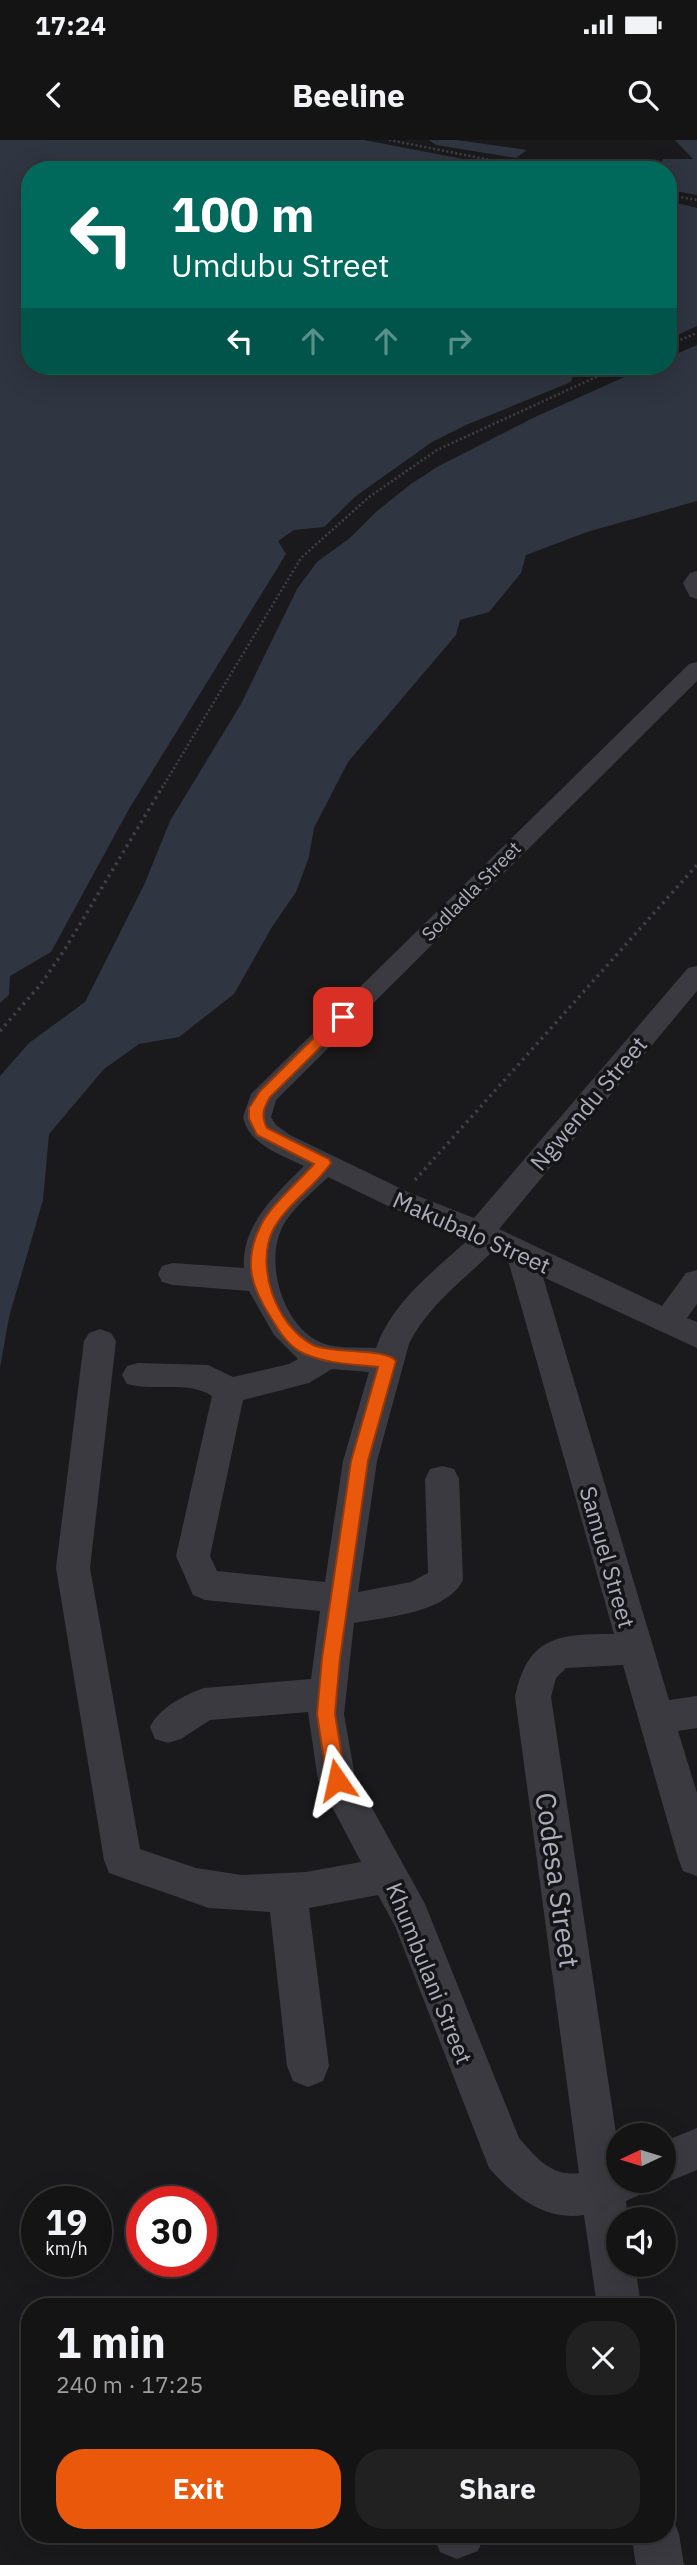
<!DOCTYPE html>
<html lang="en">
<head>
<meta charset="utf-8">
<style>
	body { margin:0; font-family:"IBM Plex Sans",sans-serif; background:#212122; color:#f1f3f6; height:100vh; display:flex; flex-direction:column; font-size:26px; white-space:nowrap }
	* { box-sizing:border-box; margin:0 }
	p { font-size:23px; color:#9d9ea0 }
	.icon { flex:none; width:38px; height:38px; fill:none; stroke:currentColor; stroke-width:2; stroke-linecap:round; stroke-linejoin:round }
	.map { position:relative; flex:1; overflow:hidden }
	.panel { position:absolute; left:21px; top:2158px; width:654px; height:245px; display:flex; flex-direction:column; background:#141415; border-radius:28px; box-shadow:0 7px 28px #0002,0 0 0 2px #333334 }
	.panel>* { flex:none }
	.hud { position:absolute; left:21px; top:21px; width:656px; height:214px; border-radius:28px; box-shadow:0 7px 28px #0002,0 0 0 2px #333334; background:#00695c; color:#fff; overflow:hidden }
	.needle { width:46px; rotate:266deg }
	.tools { position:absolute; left:606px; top:1983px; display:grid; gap:14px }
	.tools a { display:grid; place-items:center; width:70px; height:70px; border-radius:50%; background:#141415; box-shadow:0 7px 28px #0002,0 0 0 2px #333334; font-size:35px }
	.speed { position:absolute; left:21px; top:2046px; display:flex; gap:14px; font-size:35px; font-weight:700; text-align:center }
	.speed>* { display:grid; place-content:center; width:91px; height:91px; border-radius:50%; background:#141415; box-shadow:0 7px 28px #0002,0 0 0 2px #333334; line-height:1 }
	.speed small { font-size:18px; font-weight:400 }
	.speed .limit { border:10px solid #d22; background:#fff; color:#111 }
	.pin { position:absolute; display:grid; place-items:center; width:60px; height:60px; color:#fff; margin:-30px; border-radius:14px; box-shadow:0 4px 10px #0006 }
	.me { position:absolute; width:77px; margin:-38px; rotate:349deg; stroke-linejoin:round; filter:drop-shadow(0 0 5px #0008) }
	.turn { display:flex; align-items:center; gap:24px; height:147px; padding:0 35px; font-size:32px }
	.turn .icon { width:91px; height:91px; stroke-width:2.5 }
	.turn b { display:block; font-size:49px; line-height:60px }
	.lanes { display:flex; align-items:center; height:66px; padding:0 35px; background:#0003; justify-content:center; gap:35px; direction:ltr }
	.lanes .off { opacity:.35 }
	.round { display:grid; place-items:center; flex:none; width:74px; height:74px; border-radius:28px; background:#212122 }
	.headline { display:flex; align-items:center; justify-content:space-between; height:119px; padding:0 35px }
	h1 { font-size:42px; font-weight:800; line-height:52px }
	.button { display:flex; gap:14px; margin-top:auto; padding:14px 35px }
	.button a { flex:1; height:80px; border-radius:28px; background:#ea580c; color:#fff; font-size:28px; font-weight:800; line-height:80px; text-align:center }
	.button a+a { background:#212122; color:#f1f3f6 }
	.status { display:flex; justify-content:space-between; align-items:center; height:49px; padding:0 35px; background:#141415; direction:ltr }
	.status svg { height:19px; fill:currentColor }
	header { display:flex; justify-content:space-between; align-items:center; height:91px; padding:0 35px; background:#141415; font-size:32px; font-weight:800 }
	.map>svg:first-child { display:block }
	.water { fill:#2f3541 }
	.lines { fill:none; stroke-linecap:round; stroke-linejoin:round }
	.path-far1 { stroke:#404148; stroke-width:2.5; stroke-dasharray:2 2.5; stroke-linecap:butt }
	.path { stroke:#404148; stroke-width:3.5; stroke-dasharray:2.5 4.5; stroke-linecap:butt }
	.street { fill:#3b3a41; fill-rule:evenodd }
	.route { fill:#ea580c; stroke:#983908; stroke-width:2 }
	.labels { text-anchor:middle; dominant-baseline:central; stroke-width:7; stroke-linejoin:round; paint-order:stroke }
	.far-street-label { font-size:19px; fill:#acadbc; stroke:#151517 }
	.street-label { font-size:23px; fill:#acadbc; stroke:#151517 }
	.near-street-label { font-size:28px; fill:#acadbc; stroke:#151517 }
</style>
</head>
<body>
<div class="status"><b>17:24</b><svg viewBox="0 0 49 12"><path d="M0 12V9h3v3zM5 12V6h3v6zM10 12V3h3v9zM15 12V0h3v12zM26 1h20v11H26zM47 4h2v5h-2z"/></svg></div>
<header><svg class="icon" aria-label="back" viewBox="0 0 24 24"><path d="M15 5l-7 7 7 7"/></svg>Beeline<svg class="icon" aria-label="search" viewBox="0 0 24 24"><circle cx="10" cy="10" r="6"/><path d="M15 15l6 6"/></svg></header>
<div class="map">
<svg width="697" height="2425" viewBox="0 0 697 2425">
	<rect width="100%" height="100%" fill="#1a1a1c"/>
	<path class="water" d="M0 0H364L520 30H30V226H576L571 242 466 285 432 302 356 356 324 387 294 390 278 401 286 414 129 669 51 812 10 836 9 855 0 863Z
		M429 0H456L527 10 516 18 436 5Z
		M675 0H697V55L669 50 668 30H658L663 19H693Z
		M669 61 697 68V186L669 199Z
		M697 205V361L587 392 526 415 521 433 489 472 460 480 456 495 348 622 314 688 309 717 296 752 272 787 234 854 179 897 139 904 104 929 49 994 43 1060 9 1177 0 1228V936L29 903 85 862 145 743 170 681 241 564 297 449 317 422 350 398 377 371 411 344 437 327 535 277 649 226H668L669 217Z"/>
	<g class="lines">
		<path class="path-far1" d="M389 0 541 30
			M668 55 697 60
			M668 205 697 193
			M162 648 301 418 369 357 437 310 620 226"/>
		<path class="path" d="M0 891 41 844 65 809 163 646
			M415 1040 697 725"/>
		<path class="street" d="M697 431V459L690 457 683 443 690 433Z
			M697 522V541L276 960 271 977 276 985 290 995 408 1052 474 1078 688 828 697 826V851L499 1089 662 1166 686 1133 697 1130V1164L687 1178 697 1182V1208L543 1137 669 1560 697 1556V1588L678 1591 697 1653V1736L683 1731 678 1718 623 1525 566 1528 556 1538 551 1557 618 2007V2040H645L639 2055 626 2061 628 2079H618V2124H635L641 2166H597L584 2075C544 2081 515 2057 489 2028L395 1786 378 1755 309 1768 329 1926 323 1941 308 1947 293 1941 287 1926 270 1772 209 1768 109 1733 104 1720 56 1428 84 1201 89 1193 100 1189 111 1193 116 1201 90 1428 140 1709 196 1728 242 1735 306 1732 361 1722 318 1640 308 1572 210 1580 181 1599 168 1603 155 1599 150 1587C159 1568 184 1555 204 1548L311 1539 320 1471 205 1460 193 1455 176 1416 212 1256C188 1240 154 1252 127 1244L122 1235 127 1226 138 1223 208 1225 233 1237 289 1224 298 1219 274 1195 249 1151 173 1145 162 1142 158 1134 162 1126 173 1123 244 1128C241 1085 276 1054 304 1026 281 1015 249 1005 243 977L251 954 689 524ZM328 1037 388 1066 468 1100C434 1131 392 1162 376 1208 359 1207 338 1209 322 1203 284 1188 265 1125 281 1090 290 1070 312 1053 328 1037ZM492 1112 508 1120 614 1494C558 1494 528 1496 515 1557L579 2033C551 2037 536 2017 519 1998L425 1764 355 1637 344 1574 354 1483C386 1477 447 1473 463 1440L459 1339 454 1329 442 1326 430 1329 425 1339 428 1433 411 1442 358 1452 377 1321 409 1204C427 1167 463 1140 492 1112ZM332 1229 369 1232 343 1321 325 1442 217 1431 210 1416 243 1260 309 1243Z
			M697 1988V2030L663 2044 654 2040H663V2002Z
			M667 2375 672 2377 679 2394 684 2425H636L631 2394H667Z
			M433 2394H485L478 2411 457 2419 440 2412Z"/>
	</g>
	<path class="route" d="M343 872 350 877 348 880 270 957C263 969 261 976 267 988L329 1019 331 1023C316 1046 288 1063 274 1088 254 1125 276 1186 313 1205 332 1214 387 1208 396 1221L368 1321 340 1518 335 1574 346 1640 343 1646 337 1648 330 1646 327 1640 317 1574 322 1518 351 1321 378 1227C353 1224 328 1224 305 1214 292 1209 282 1196 275 1184 253 1151 241 1124 261 1085 269 1067 300 1040 314 1024L257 995 249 979V968L260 951 338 874Z"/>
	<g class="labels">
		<g class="far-street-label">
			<text transform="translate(471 751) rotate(-45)">Sodladla Street</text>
		</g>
		<g class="street-label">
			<text transform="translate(588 963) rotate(-50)">Ngwendu Street</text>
			<text transform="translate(472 1092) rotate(24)">Makubalo Street</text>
			<text transform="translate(608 1417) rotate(74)">Samuel Street</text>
			<text transform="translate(430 1833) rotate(68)">Khumbulani Street</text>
		</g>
		<g class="near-street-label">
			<text transform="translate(558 1740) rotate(82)">Codesa Street</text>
		</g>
	</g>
</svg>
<div class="tools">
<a><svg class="needle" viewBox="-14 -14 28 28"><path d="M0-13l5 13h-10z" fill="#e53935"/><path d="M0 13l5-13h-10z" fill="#9d9ea0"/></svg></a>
<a><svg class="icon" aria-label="sound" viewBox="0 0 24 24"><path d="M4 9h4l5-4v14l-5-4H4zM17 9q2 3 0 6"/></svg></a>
</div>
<div class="speed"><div>19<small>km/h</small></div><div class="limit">30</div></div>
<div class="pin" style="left:343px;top:877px;background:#d93025"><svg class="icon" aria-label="arrive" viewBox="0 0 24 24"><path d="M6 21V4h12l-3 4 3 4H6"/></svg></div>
<svg class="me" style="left:337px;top:1640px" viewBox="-20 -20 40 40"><path d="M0-17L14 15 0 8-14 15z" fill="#ea580c" stroke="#fff" stroke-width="4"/></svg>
<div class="hud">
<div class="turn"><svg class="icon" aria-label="left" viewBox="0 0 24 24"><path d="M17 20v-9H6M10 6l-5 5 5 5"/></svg><div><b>100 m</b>Umdubu Street</div></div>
<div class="lanes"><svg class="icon" aria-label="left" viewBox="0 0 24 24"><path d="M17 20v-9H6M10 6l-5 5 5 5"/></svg><svg class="icon off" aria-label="ahead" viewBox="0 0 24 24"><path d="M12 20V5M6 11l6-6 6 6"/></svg><svg class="icon off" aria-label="ahead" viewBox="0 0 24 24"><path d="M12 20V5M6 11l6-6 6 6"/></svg><svg class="icon off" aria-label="right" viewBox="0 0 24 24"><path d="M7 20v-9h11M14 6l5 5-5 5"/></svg></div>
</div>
<section class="panel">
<div class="headline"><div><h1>1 min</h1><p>240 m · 17:25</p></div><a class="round"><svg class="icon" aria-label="close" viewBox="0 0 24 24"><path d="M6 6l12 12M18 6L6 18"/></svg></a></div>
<div class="button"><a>Exit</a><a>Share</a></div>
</section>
</div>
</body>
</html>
